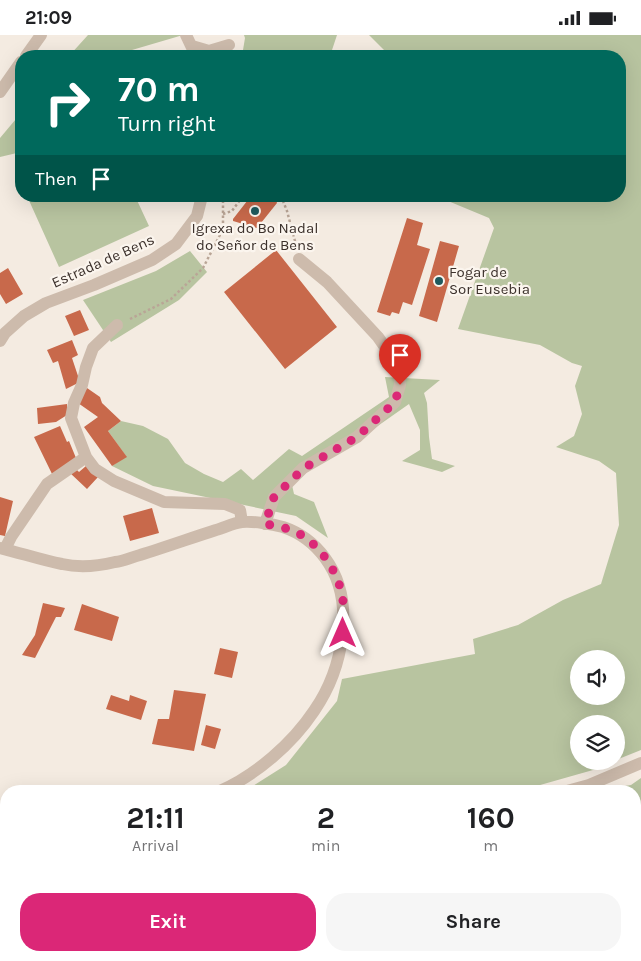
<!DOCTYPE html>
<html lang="en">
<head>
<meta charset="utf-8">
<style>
	body { margin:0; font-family:Karla,sans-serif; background:#f6f6f6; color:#202124; height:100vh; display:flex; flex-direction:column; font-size:19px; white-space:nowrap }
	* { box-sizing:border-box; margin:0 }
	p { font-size:16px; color:#757577 }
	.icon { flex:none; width:28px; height:28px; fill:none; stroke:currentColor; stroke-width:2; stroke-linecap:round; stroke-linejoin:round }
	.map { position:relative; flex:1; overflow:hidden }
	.sheet { position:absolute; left:0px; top:750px; width:641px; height:176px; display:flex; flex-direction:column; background:#fff; border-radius:20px 20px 0 0; box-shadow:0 5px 20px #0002 }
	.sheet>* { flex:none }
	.guide { position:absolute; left:15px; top:15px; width:611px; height:152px; border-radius:20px; box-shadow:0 5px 20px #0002; background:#00695c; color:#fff; overflow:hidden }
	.tools { position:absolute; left:570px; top:615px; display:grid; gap:10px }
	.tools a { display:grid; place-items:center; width:55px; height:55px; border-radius:50%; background:#fff; box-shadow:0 5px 20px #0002; font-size:25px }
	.pin { position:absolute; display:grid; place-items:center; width:42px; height:42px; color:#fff; margin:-51px -21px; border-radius:50% 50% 50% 0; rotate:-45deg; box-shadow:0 0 5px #0007 }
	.pin .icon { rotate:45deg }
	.me { position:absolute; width:55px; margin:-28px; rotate:0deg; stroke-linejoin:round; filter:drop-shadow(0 0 4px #0008) }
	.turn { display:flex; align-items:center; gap:18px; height:105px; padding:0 20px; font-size:22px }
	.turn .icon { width:65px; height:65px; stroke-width:2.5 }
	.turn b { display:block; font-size:35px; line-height:42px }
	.then { display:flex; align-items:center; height:48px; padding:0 20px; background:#0003; gap:10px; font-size:19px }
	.eta { display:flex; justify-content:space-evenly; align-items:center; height:85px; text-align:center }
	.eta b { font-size:30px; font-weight:700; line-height:35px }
	.button { display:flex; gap:10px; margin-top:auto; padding:10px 20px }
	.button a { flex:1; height:58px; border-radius:20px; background:#db2777; color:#fff; font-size:20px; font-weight:700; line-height:58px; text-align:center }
	.button a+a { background:#f6f6f6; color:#202124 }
	.status { display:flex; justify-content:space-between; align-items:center; height:35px; padding:0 25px; background:#fff; direction:ltr }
	.status svg { height:14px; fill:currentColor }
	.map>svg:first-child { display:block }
	.green { fill:#b8c4a0; fill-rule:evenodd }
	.building { fill:#c8694b }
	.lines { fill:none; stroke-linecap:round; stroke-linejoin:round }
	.path { stroke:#b9a596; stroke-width:2.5; stroke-dasharray:2.5 2.5; stroke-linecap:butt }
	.minor { stroke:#cdbbac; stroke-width:12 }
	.route { stroke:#db2777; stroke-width:9; stroke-dasharray:0 16.2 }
	.poi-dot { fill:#1f5a5e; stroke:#fbf5ee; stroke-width:2 }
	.labels { text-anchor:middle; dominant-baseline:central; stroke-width:4.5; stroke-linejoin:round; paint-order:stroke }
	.poi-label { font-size:15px; fill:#3b302b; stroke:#fbf5ee }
	.street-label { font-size:15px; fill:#3b302b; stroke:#fbf5ee }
</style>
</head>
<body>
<div class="status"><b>21:09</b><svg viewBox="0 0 49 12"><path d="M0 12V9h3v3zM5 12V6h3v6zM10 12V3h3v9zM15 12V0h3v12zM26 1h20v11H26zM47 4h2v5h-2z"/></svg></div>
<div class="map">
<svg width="641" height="926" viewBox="0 0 641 926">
	<rect width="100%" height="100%" fill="#f4ebe1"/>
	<path class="green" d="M88 0H183L132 15 128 21H69Z
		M244 0H337L332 15 320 21H242L245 3Z
		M369 0H641V715L616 725V689H579V726H614L593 735 519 756H245L286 730 337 666 342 644 475 619 473 604 518 590 563 565 601 549 619 490 616 438 599 426 556 412 574 401 582 379 575 351 582 331 572 328 540 310 458 294 494 193 489 183 436 161H620V21H390ZM579 624H616V661H579Z
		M21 78V117L0 122V103Z
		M27 161H135L149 191 59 232Z
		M190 216 207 237 179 265 111 307 83 265 156 236Z
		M385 342 440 345 424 358 427 368 429 402 432 424 455 431 442 437 402 426 420 415V395L409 369 372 395 313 432 292 450 294 459 314 467 328 503 296 481 153 451 112 431 126 421 108 396 121 386 143 391 168 404 185 428 204 439 223 447 241 434 253 445 289 414 302 421 389 362Z
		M641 743V851L635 859V756H596L600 755 631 750Z
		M6 791V853H0V792Z
		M635 895H641V922L632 923 629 926H599L600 920H635Z
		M113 920H171V926H125Z
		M248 920H562L554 926H240Z"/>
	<path class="building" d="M251 161H275L277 168 257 193 233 186V184Z
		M407 183 423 188 417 210 430 214 412 270 403 267 399 279 392 277 390 281 377 277Z
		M440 206 459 211 437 287 419 281Z
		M276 215 337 292 285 334 224 257Z
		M8 233 23 259 6 269 0 259V238Z
		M80 275 89 295 74 301 65 281Z
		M72 305 78 320 72 323 80 347 66 354 58 326 53 328 47 315Z
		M87 353 100 362 102 368 121 386 108 396 127 422 112 431 84 392 98 382 78 368Z
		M67 369V380L56 387 38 389 37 373Z
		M60 391 67 407 69 406 76 423 53 441 34 402Z
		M86 431 98 442 87 454 69 437 77 435 79 437Z
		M0 462 13 466 5 501 0 500Z
		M152 473 159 498 130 506 123 481Z
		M43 568 65 573 61 582H56L35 623 22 620 35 600Z
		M82 569 119 582 112 606 74 595Z
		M220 613 238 617 232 643 214 639Z
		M174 655 206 659 194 716 152 709 158 684H169Z
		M111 660 129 666 130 660 147 666 141 685 106 674Z
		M206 690 221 694 215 714 201 710Z"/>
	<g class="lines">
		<path class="path" d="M281 161 287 176 296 210
			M223 179 232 176 243 161
			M130 284 171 264 203 233 223 194V161"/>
		<path class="minor" d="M186 0 195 19
			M192 11 209 16 229 10
			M26 21 41 0
			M0 57 21 27
			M117 290 93 313 86 332 82 350 74 368 71 383 86 422 95 434 114 446 164 467 225 469 240 475 242 487
			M0 306 5 298 24 281 46 268 94 250 152 225 176 209 197 181 202 161
			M265 489 274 462 303 433 357 402 395 367 400 350 399 332 378 302 327 247 299 224
			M0 513C21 518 41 525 62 529 79 533 99 531 115 527 124 526 132 522 140 520 166 512 191 503 216 495 224 493 233 488 242 487 253 486 272 489 283 492 301 498 314 508 325 523 357 566 343 634 314 676 292 709 256 740 220 756
			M5 514 11 502 47 449 86 422
			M567 756 589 750 641 728
			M99 920 106 926
			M224 926 233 920"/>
	</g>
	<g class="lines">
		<path class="route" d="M343 598C343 587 344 576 343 566 340 541 324 515 303 501 292 494 278 491 265 489L274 462 304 433 357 402 395 367 400 350"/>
	</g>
	<g class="poi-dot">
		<circle cx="255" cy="176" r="5"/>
		<circle cx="439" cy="246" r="5"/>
	</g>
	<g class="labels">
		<g class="poi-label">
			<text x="255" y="193">Igrexa do Bo Nadal<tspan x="255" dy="17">do Señor de Bens</tspan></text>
			<text x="449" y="237" text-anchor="start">Fogar de<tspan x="449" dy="17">Sor Eusebia</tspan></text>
		</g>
		<g class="street-label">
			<text transform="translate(103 226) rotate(-24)">Estrada de Bens</text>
		</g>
	</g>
</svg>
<div class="tools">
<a><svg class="icon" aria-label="sound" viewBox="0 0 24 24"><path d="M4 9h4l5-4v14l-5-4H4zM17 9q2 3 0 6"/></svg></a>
<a><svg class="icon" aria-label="layers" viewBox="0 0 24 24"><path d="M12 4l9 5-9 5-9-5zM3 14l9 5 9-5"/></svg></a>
</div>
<div class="pin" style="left:400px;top:350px;background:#d93025"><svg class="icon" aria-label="arrive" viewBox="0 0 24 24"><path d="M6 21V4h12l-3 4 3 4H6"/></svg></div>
<svg class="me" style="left:343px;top:598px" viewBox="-20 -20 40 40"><path d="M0-17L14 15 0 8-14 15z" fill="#db2777" stroke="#fff" stroke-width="4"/></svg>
<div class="guide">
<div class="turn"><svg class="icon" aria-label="right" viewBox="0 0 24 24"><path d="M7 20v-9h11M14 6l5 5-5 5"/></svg><div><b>70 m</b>Turn right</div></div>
<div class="then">Then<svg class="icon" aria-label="arrive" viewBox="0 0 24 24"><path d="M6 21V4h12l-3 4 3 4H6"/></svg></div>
</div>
<section class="sheet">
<div class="eta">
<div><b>21:11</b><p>Arrival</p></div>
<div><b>2</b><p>min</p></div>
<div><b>160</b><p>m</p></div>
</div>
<div class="button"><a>Exit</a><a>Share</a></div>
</section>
</div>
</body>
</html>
